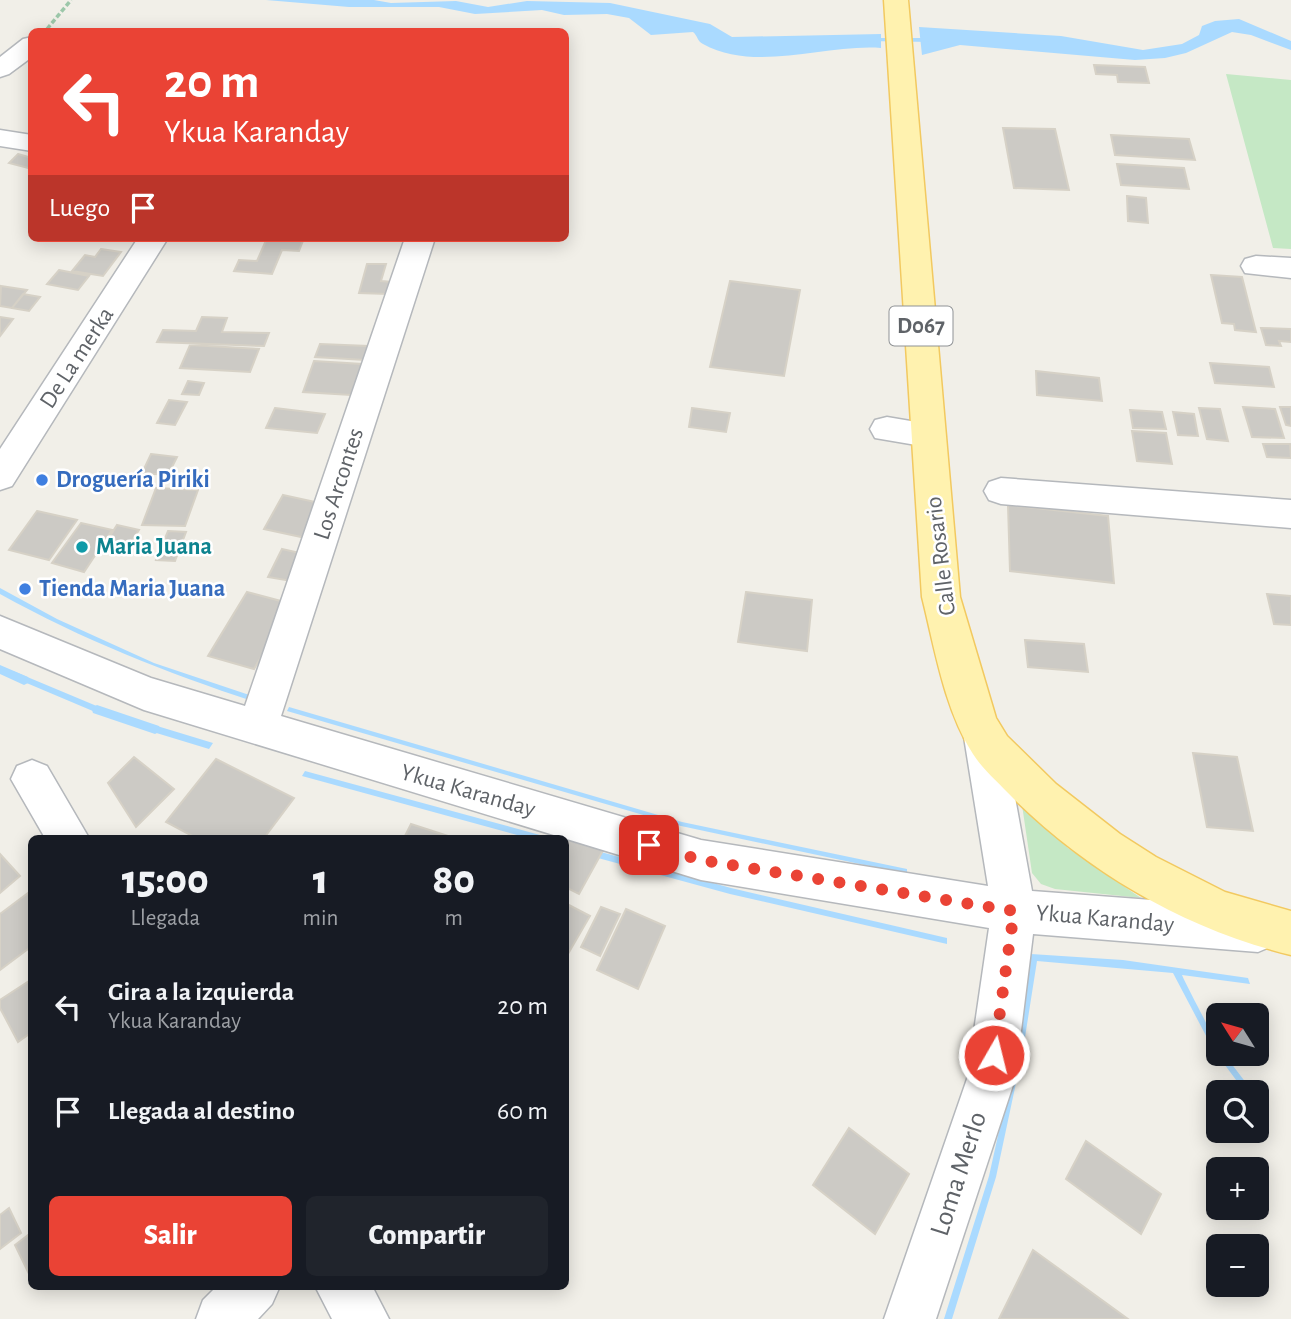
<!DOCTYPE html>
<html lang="es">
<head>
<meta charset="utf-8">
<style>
	body { margin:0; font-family:"Alegreya Sans",sans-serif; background:#20242c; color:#f1f3f6; height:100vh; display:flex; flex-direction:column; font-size:26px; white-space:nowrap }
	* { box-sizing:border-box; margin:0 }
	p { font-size:23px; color:#9ea1a6 }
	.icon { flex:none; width:38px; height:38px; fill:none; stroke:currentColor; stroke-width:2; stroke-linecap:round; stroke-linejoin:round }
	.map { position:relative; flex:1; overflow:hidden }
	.sheet { position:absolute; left:28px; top:835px; width:541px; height:455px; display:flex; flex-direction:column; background:#171b24; border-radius:10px; box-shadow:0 4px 18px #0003 }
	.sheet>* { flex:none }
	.hud { position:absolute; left:28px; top:28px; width:541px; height:214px; border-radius:10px; box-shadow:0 4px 18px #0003; background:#ea4335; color:#fff; overflow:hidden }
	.needle { width:46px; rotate:307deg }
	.controls { position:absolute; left:1206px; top:1003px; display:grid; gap:14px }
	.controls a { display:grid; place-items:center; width:63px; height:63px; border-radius:10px; background:#171b24; box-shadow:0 4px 18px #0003; font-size:35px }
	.pin { position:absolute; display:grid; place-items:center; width:60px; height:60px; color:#fff; margin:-30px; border-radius:14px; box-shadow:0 4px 10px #0006 }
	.me { position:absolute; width:77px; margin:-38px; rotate:8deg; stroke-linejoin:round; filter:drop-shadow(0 0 5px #0008) }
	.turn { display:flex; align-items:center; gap:24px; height:147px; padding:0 21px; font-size:32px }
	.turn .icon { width:91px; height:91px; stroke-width:2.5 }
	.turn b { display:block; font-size:49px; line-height:60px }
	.then { display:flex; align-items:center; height:66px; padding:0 21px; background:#0003; gap:14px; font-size:26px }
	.eta { display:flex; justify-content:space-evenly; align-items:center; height:119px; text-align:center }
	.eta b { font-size:42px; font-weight:800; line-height:49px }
	.cta { display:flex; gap:14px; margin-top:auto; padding:14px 21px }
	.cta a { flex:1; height:80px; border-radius:10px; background:#ea4335; color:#fff; font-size:28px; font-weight:800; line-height:80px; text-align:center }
	.cta a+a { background:#20242c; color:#f1f3f6 }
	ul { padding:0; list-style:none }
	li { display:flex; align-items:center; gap:21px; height:105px; padding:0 21px }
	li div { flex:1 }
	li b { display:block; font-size:26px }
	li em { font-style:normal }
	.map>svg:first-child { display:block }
	.green { fill:#c5e8c5 }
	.water { fill:#aadaff }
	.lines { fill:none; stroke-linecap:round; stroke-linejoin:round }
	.stream { fill:#aadaff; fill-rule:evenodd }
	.building { fill:#cccac5; stroke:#d6d1c6; stroke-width:2 }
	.minor-casing { stroke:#b5b8bc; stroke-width:3 }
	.major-casing { stroke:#f2c960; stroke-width:3 }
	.path { stroke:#9cc7a9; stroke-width:3.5; stroke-dasharray:5 2.5; stroke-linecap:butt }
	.minor { fill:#fff; fill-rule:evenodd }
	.major { fill:#fff2af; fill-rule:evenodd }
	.route { stroke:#ea4335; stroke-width:12; stroke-dasharray:0 21.6 }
	.shop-dot { fill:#3f7fe0; stroke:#fff; stroke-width:2.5 }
	.culture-dot { fill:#0f9aa8; stroke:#fff; stroke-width:2.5 }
	.labels { text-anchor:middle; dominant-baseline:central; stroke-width:5; stroke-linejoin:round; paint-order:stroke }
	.shield { fill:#fff; stroke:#8f9295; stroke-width:2 }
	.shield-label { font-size:23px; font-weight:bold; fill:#5f6368 }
	.street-label { font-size:24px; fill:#5f6368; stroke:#fff }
	.shop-label { font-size:24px; font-weight:bold; fill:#366cbe; stroke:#fff; text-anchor:start }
	.culture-label { font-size:24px; font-weight:bold; fill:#0d838f; stroke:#fff; text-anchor:start }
	.near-street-label { font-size:28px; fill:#5f6368; stroke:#fff }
</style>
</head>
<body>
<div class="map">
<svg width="1291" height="1319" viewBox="0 0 1291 1319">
	<rect width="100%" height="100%" fill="#f1efe8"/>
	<path class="green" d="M1226 74 1291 80V249L1273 248Z
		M1022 805 1068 848 1141 898 1055 889 1041 884 1032 873Z"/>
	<path class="water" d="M266 0H374L391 3 456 1 488 7 527 1 610 3 710 24 732 37 881 34V48C824 44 756 73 703 44 697 41 698 36 693 32L651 35 629 18 607 14 564 15 542 10 475 14 439 7H349Z
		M1239 19 1291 41V50L1251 35 1232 32 1186 53 1165 58 1135 60 960 45 922 55 919 27 1061 36 1143 50 1182 44 1199 35 1202 26 1215 21Z
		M0 588 57 619 154 663 258 698 255 702C165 672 83 640 0 594Z
		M13 671 111 712 107 717 10 676Z
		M289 707 682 822 907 869V874L681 826 287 711Z
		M144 722 213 743 209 749 140 728Z
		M305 771 551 838H528L302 776Z
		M565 842 731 888 947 938V944L730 894 565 849Z
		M1031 954 1123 960 1248 978 1250 984 1182 975C1189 992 1218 1041 1218 1054H1224L1253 1092H1245L1213 1049 1173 973 1037 961 1023 1050 996 1177 952 1319H944L989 1176 1017 1050Z"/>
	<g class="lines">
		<path class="stream" d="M868 38H932L935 40 932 42 866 41V39Z
			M0 665 28 677 29 680 28 683 24 685 0 674Z
			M97 705 159 726 160 729 159 732 155 734 93 713 92 710 93 707Z"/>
	</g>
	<path class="building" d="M1094 65 1145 67 1149 83 1118 82 1117 75 1096 74Z
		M1003 128 1055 129 1069 190 1014 188Z
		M1111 135 1189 139 1195 160 1115 155Z
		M18 154 32 158V169L9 163Z
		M1117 164 1184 168 1189 189 1121 185Z
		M1127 196 1146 198 1148 223 1128 221Z
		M267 238H304L299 251 282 250 272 274 234 271 239 260 257 261Z
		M101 249 121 252 103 276 72 271 85 255 95 257Z
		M367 264H386L381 281 392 282 388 294 359 293Z
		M59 270 89 276 78 290 47 284Z
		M1211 275 1242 277 1256 332 1235 330 1234 324 1222 323Z
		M730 281 800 290 784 376 710 367Z
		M1 286 27 290 12 308 0 306Z
		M23 294 40 297 29 311 12 308Z
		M0 317 13 319 0 336Z
		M202 317 227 318 222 332 269 333 264 346 157 342 163 330 196 331Z
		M1261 328 1291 329V342L1279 341 1281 346 1266 345Z
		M320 344 368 346 365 360 315 357Z
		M190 345 259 349 250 372 180 368Z
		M314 361 362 364 351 395 303 392Z
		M1210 363 1269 367 1274 387 1215 383Z
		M1036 371 1099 378 1102 401 1037 395Z
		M188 381 204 383 199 395 182 394Z
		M169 400 187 402 175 425 157 423Z
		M1243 407 1275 409 1284 438 1252 437Z
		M1280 407H1291V426L1286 425Z
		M275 408 325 414 317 433 266 428Z
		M692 408 730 413 726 432 689 427Z
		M1199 408 1220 409 1228 441 1207 439Z
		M1130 410 1162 412 1166 429 1133 428Z
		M1173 412 1194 414 1198 436 1178 435Z
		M1132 431 1166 433 1172 464 1137 461Z
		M1263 444H1290L1291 458 1267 457Z
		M151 454 177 457 168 475 142 473Z
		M156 488 198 490 185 526 142 525Z
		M283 495 324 504 306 538 264 529Z
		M1008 505 1108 516 1114 583 1010 571Z
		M37 511 77 520 49 560 9 550Z
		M81 523 112 530 84 572 52 563Z
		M117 525 139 530 125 552 103 547Z
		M168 531 186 532 175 561 156 560Z
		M282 549 304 554 291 581 268 577Z
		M247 592 292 604 254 669 208 656Z
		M746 592 812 600 807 651 738 642Z
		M1267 594 1291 596V625L1274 624Z
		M1025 640 1084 644 1088 672 1028 667Z
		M1193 753 1237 757 1253 831 1207 827Z
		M134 757 174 789 136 827 108 783Z
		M216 759 294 798 264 838H196L166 822Z
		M411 824 448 836 404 838Z
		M559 828 606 845 579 894 565 887V838H552Z
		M0 854 20 876 0 893Z
		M32 890V946L0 970V914Z
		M565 903 590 916 565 959Z
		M601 907 620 914 600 956 581 947Z
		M626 909 665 926 638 989 597 970Z
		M32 979V1032L18 1042 0 1008V1000Z
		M849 1128 909 1174 875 1234 813 1185Z
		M1086 1141 1161 1194 1141 1234 1066 1179Z
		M9 1208 21 1233 0 1249V1215Z
		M32 1232V1275L30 1276 15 1245Z
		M1033 1250 1128 1319H999Z"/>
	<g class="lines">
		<defs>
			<path id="minor" d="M32 37V57L9 74 0 77V57L23 39Z
				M0 130 32 135V151L0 146Z
				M138 238H168L12 486 0 490V449Z
				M405 238H435L281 716 701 840 988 886 964 737 970 724 984 719 998 724 1004 737 1032 891 1258 908 1274 915 1280 930 1274 945 1258 952 1033 934 1015 1079 936 1319H884L967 1079 989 928 701 880 144 710 0 649V616L151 678 245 706Z
				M1256 256 1291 258V278L1245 273 1241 266 1245 259Z
				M887 417 940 426 945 435 940 444 928 447 875 438 870 429 875 420Z
				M1001 478 1291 500V528L1001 504 989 500 984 491 989 482Z
				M32 760 47 766 89 838H45L11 779 17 766Z
				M217 1286H280L272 1304 258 1319H196L203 1300Z
				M315 1286H372L389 1319H332Z"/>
			<path id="major" d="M884 0H908L960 597 996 718 1007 736 1056 784 1120 834 1156 857 1225 892 1291 911V955C1185 929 1089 873 1012 797 999 783 983 770 973 754 944 708 935 649 922 597Z"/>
		</defs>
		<use href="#minor" class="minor-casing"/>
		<use href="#major" class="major-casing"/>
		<path class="path" d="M47 29 71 0"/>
		<use href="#minor" class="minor"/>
		<use href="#major" class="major"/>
	</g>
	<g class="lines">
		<path class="route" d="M649 845 701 860 1014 911 994 1055"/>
	</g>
	<g class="shop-dot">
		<circle cx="42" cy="480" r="7"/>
		<circle cx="25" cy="589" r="7"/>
	</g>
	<circle class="culture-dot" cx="82" cy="547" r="7"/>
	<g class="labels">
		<rect class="shield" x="889.5" y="306.5" width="63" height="39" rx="5"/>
		<g class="shield-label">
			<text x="921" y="326">D067</text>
		</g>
		<g class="street-label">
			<text transform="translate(77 358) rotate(-57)">De La merka</text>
			<text transform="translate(339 484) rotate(-72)">Los Arcontes</text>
			<text transform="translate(941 556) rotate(-97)">Calle Rosario</text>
			<text transform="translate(468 791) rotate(16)">Ykua Karanday</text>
			<text transform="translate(1105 919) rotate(5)">Ykua Karanday</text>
		</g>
		<g class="shop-label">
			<text x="56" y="480">Droguería Piriki</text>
			<text x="39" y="589">Tienda Maria Juana</text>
		</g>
		<g class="culture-label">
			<text x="96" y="547">Maria Juana</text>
		</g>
		<g class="near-street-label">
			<text transform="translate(959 1174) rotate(-72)">Loma Merlo</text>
		</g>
	</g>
</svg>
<div class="controls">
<a><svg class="needle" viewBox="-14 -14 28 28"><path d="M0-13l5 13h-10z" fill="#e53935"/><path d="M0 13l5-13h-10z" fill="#9ea1a6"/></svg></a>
<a><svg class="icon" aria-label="search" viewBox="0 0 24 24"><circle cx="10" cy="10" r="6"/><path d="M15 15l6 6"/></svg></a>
<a>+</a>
<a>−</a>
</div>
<div class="pin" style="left:649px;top:845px;background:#d93025"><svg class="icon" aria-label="arrive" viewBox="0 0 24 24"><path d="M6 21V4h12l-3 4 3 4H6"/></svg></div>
<svg class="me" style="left:994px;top:1055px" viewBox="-20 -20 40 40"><circle r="17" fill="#ea4335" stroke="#fff" stroke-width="3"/><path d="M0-11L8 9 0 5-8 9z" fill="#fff"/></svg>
<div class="hud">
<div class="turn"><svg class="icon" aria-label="left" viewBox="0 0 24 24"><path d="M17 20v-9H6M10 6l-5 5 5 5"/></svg><div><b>20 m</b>Ykua Karanday</div></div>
<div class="then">Luego<svg class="icon" aria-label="arrive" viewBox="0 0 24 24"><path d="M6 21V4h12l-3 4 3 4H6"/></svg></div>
</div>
<section class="sheet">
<div class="eta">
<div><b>15:00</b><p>Llegada</p></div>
<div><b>1</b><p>min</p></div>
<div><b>80</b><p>m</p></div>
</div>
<ul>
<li><svg class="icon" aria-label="left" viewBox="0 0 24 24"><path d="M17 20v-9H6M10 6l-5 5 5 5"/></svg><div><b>Gira a la izquierda</b><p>Ykua Karanday</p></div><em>20 m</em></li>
<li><svg class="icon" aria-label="arrive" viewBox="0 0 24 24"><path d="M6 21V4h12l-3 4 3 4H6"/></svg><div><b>Llegada al destino</b></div><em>60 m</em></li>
</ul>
<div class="cta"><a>Salir</a><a>Compartir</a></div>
</section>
</div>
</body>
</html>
